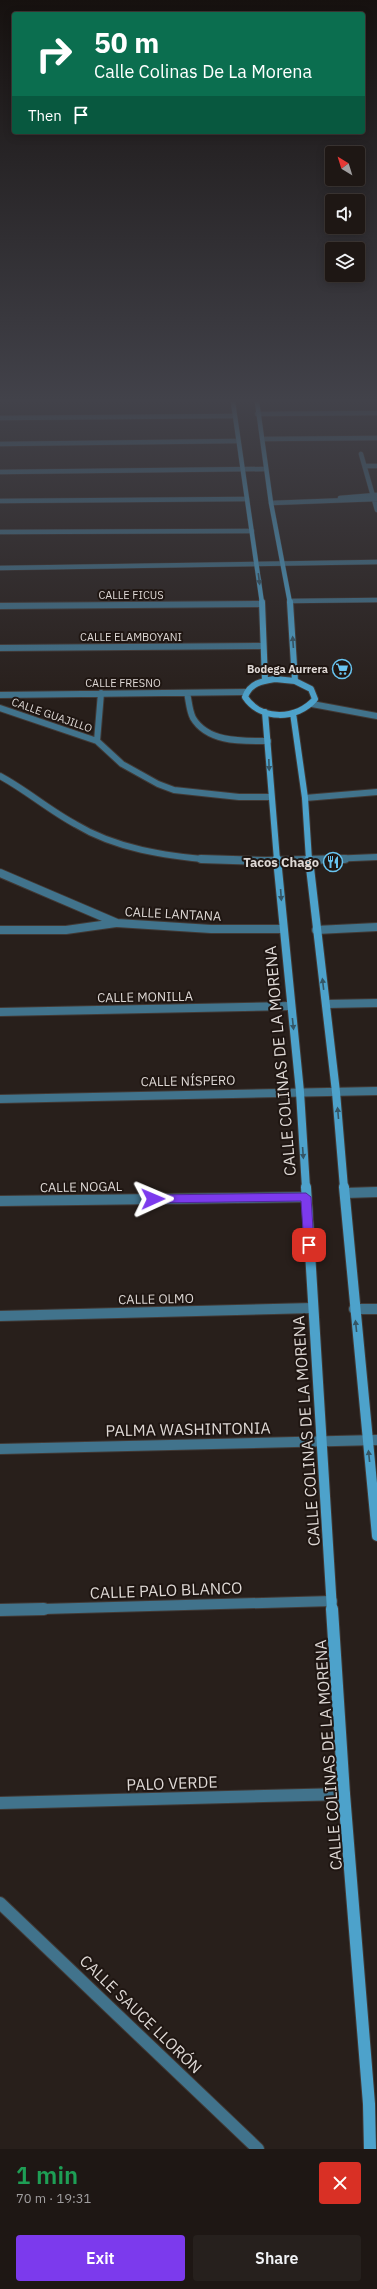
<!DOCTYPE html>
<html lang="en">
<head>
<meta charset="utf-8">
<style>
	body { margin:0; font-family:"IBM Plex Sans",sans-serif; background:#26201d; color:#f1f3f6; height:100vh; display:flex; flex-direction:column; font-size:15px; white-space:nowrap }
	* { box-sizing:border-box; margin:0 }
	p { font-size:13px; color:#a19fa0 }
	.icon { flex:none; width:22px; height:22px; fill:none; stroke:currentColor; stroke-width:2; stroke-linecap:round; stroke-linejoin:round }
	.map { position:relative; height:2149px; overflow:hidden }
	.panel { display:flex; flex-direction:column; background:#1e1714; flex:1 }
	.panel>* { flex:none }
	.banner { position:absolute; left:12px; top:12px; width:353px; height:122px; border-radius:4px; box-shadow:0 2px 10px #0003,0 0 0 1px #3c3634; background:#0b6e4f; color:#fff; overflow:hidden }
	.needle { width:26px; rotate:322deg }
	.tools { position:absolute; left:325px; top:146px; display:grid; gap:8px }
	.tools a { display:grid; place-items:center; width:40px; height:40px; border-radius:4px; background:#1e1714; box-shadow:0 2px 10px #0003,0 0 0 1px #3c3634; font-size:20px }
	.pin { position:absolute; display:grid; place-items:center; width:34px; height:34px; color:#fff; margin:-17px; border-radius:8px; box-shadow:0 2px 6px #0006 }
	.me { position:absolute; width:44px; margin:-22px; rotate:89deg; stroke-linejoin:round; filter:drop-shadow(0 0 3px #0008) }
	.turn { display:flex; align-items:center; gap:14px; height:84px; padding:0 16px; font-size:18px }
	.turn .icon { width:52px; height:52px; stroke-width:2.5 }
	.turn b { display:block; font-size:28px; line-height:34px }
	.then { display:flex; align-items:center; height:38px; padding:0 16px; background:#0003; gap:8px; font-size:15px }
	.round { display:grid; place-items:center; flex:none; width:42px; height:42px; border-radius:4px; background:#26201d }
	.head { display:flex; align-items:center; justify-content:space-between; height:68px; padding:0 16px }
	h1 { font-size:24px; font-weight:600; line-height:30px; color:#1e9e55 }
	.button { display:flex; gap:8px; margin-top:auto; padding:8px 16px }
	.button a { flex:1; height:46px; border-radius:4px; background:#7c3aed; color:#fff; font-size:16px; font-weight:600; line-height:46px; text-align:center }
	.button a+a { background:#26201d; color:#f1f3f6 }
	.map>svg:first-child { display:block }
	.lines { fill:none; stroke-linecap:round; stroke-linejoin:round }
	.street-far4-casing { stroke:#413935; stroke-width:5.5 }
	.street-far3-casing { stroke:#413935; stroke-width:8 }
	.street-far2-casing { stroke:#413935; stroke-width:10 }
	.street-far1-casing { stroke:#413935; stroke-width:12 }
	.street-casing { stroke:#413935; stroke-width:14 }
	.secondary-far4-casing { stroke:#413935; stroke-width:5.5 }
	.secondary-far3-casing { stroke:#413935; stroke-width:8 }
	.secondary-far2-casing { stroke:#413935; stroke-width:10 }
	.secondary-far1-casing { stroke:#413935; stroke-width:12 }
	.secondary-casing { stroke:#413935; stroke-width:14 }
	.street-far4 { stroke:#41738c; stroke-width:4.5 }
	.street-far3 { stroke:#41738c; stroke-width:6 }
	.street-far2 { stroke:#41738c; stroke-width:8 }
	.street-far1 { stroke:#41738c; stroke-width:10 }
	.street { stroke:#41738c; stroke-width:12 }
	.secondary-far4 { stroke:#4da2cb; stroke-width:4.5 }
	.secondary-far3 { stroke:#4da2cb; stroke-width:6 }
	.secondary-far2 { stroke:#4da2cb; stroke-width:8 }
	.secondary-far1 { stroke:#4da2cb; stroke-width:10 }
	.secondary { stroke:#4da2cb; stroke-width:12 }
	.oneway { fill:#345565 }
	.route { fill:#7c3aed; stroke:#51269a }
	.labels { text-anchor:middle; dominant-baseline:central; stroke-width:4; stroke-linejoin:round; paint-order:stroke }
	.far-street-label { font-size:11px; fill:#ded8d5; stroke:#1f1612 }
	.far-poi-label { font-size:11px; font-weight:bold; fill:#ded8d5; stroke:#1f1612; text-anchor:end }
	.poi-label { font-size:13px; font-weight:bold; fill:#ded8d5; stroke:#1f1612; text-anchor:end }
	.street-label { font-size:13px; fill:#ded8d5; stroke:#1f1612 }
	.near-street-label { font-size:16px; fill:#ded8d5; stroke:#1f1612 }
</style>
</head>
<body>
<div class="map">
<svg width="377" height="2149" viewBox="0 0 377 2149">
	<rect width="100%" height="100%" fill="#281f1b"/>
	<g class="lines">
		<defs>
			<path id="street-far4" d="M257 414 377 413
				M0 418 235 416
				M263 439 377 438
				M0 444 238 441
				M361 454 377 510
				M365 466H377
				M0 472 266 469
				M340 498 376 495
				M0 501 247 499
				M271 503 377 499
				M0 532 252 531
				M0 568 377 562
				M290 601 377 600"/>
			<path id="street-far3" d="M0 606 262 604
				M0 648 263 646
				M187 693C189 701 189 710 193 718 208 743 243 741 268 741
				M0 695 246 692
				M312 704 377 716
				M0 708 97 741 122 764 158 784 174 790 239 797H271
				M97 741 101 693
				M0 776C26 790 49 810 75 824 116 849 166 856 213 860
				M305 798 377 792
				M306 860 377 857"/>
			<path id="street-far2" d="M201 859 266 861 345 859
				M0 873 117 923 211 929H283
				M0 930H66L116 923
				M316 930 377 927
				M326 1004 377 1003
				M0 1012 291 1006
				M0 1099 377 1091"/>
			<path id="street-far1" d="M345 1193 377 1192
				M0 1201 306 1197
				M354 1309H377
				M0 1316 313 1308
				M0 1449 377 1440
				M7 1610 332 1601"/>
			<path id="street" d="M0 1610 44 1609
				M0 1803 344 1794
				M0 1903 258 2149"/>
			<path id="secondary-far4" d="M233 402 262 603
				M257 402 271 503 290 603"/>
			<path id="secondary-far3" d="M262 602 265 681
				M290 602 295 681
				M275 679 295 681 311 689 315 699C297 720 261 721 245 697 250 683 262 681 275 679Z
				M265 712 277 860
				M293 713 305 798 309 860"/>
			<path id="secondary-far2" d="M277 859 300 1092 306 1188
				M309 859 336 1092 344 1188"/>
			<path id="secondary-far1" d="M306 1187 332 1610
				M344 1187 377 1536"/>
			<path id="secondary" d="M332 1609 344 1794 369 2104 370 2149"/>
		</defs>
		<use href="#street-far4" class="street-far4-casing"/>
		<use href="#street-far3" class="street-far3-casing"/>
		<use href="#street-far2" class="street-far2-casing"/>
		<use href="#street-far1" class="street-far1-casing"/>
		<use href="#street" class="street-casing"/>
		<use href="#secondary-far4" class="secondary-far4-casing"/>
		<use href="#secondary-far3" class="secondary-far3-casing"/>
		<use href="#secondary-far2" class="secondary-far2-casing"/>
		<use href="#secondary-far1" class="secondary-far1-casing"/>
		<use href="#secondary" class="secondary-casing"/>
		<use href="#street-far4" class="street-far4"/>
		<use href="#street-far3" class="street-far3"/>
		<use href="#street-far2" class="street-far2"/>
		<use href="#street-far1" class="street-far1"/>
		<use href="#street" class="street"/>
		<use href="#secondary-far4" class="secondary-far4"/>
		<use href="#secondary-far3" class="secondary-far3"/>
		<use href="#secondary-far2" class="secondary-far2"/>
		<use href="#secondary-far1" class="secondary-far1"/>
		<use href="#secondary" class="secondary"/>
	</g>
	<defs><path id="oneway-solid" d="M-6-.8H1V-3.2L6.5 0L1 3.2V.8H-6Z"/></defs>
	<g class="oneway">
		<use href="#oneway-solid" transform="translate(259 579) rotate(83)"/>
		<use href="#oneway-solid" transform="translate(293 642) rotate(-94)"/>
		<use href="#oneway-solid" transform="translate(269 765) rotate(88)"/>
		<use href="#oneway-solid" transform="translate(281 895) rotate(86)"/>
		<use href="#oneway-solid" transform="translate(323 984) rotate(-97)"/>
		<use href="#oneway-solid" transform="translate(293 1024) rotate(84)"/>
		<use href="#oneway-solid" transform="translate(338 1113) rotate(-95)"/>
		<use href="#oneway-solid" transform="translate(303 1153) rotate(86)"/>
		<use href="#oneway-solid" transform="translate(356 1326) rotate(-96)"/>
		<use href="#oneway-solid" transform="translate(369 1456) rotate(-96)"/>
	</g>
	<linearGradient id="sky" x2="0" y2="1"><stop stop-color="#16110f"/><stop offset="0.57" stop-color="#42424a"/><stop offset="1" stop-color="#42424a" stop-opacity="0"/></linearGradient>
	<rect width="377" height="703" fill="url(#sky)"/>
	<path class="route" d="M306 1193 311 1197 314 1245 309 1249 304 1245 301 1201 153 1203 148 1199 153 1195Z"/>
	<defs>
		<symbol id="supermarket-ring" viewBox="-11 -11 22 22"><circle r="9.5" fill="#1f1612" stroke="#68c4f0" stroke-width="1.5"/><path d="M-6-5.5h2.5l.6 2H6L4.5 2H-2.5L-4.4-4H-6ZM-1.5 3.2a1.3 1.3 0 1 0 .1 0ZM3 3.2a1.3 1.3 0 1 0 .1 0Z" fill="#68c4f0"/></symbol>
		<symbol id="restaurant-ring" viewBox="-11 -11 22 22"><circle r="9.5" fill="#1f1612" stroke="#68c4f0" stroke-width="1.5"/><path d="M-5-6h1v4h1v-4h1v4h1v-4h1v5L-1.5 .5V6h-2V.5L-5-1ZM5-6V6H3V1.5H1.5Q1.5-4 5-6Z" fill="#68c4f0"/></symbol>
	</defs>
	<g fill-rule="evenodd">
		<use href="#supermarket-ring" x="331" y="658" width="22" height="22"/>
		<use href="#restaurant-ring" x="322" y="851" width="22" height="22"/>
	</g>
	<g class="labels">
		<g class="far-street-label">
			<text x="131" y="595">CALLE FICUS</text>
			<text x="131" y="637">CALLE ELAMBOYANI</text>
			<text x="123" y="683">CALLE FRESNO</text>
			<text transform="translate(52 715) rotate(19)">CALLE GUAJILLO</text>
		</g>
		<g class="far-poi-label">
			<text x="328" y="669">Bodega Aurrera</text>
		</g>
		<g class="poi-label">
			<text x="319" y="862">Tacos Chago</text>
		</g>
		<g class="street-label">
			<text transform="translate(173 914) rotate(3)">CALLE LANTANA</text>
			<text transform="translate(145 997) rotate(-1)">CALLE MONILLA</text>
			<text transform="translate(188 1081) rotate(-1)">CALLE NÍSPERO</text>
			<text transform="translate(81 1187) rotate(-1)">CALLE NOGAL</text>
			<text transform="translate(156 1299) rotate(-1)">CALLE OLMO</text>
		</g>
		<g class="near-street-label">
			<text transform="translate(280 1061) rotate(-95)">CALLE COLINAS DE LA MORENA</text>
			<text transform="translate(188 1429) rotate(-1)">PALMA WASHINTONIA</text>
			<text transform="translate(306 1431) rotate(-94)">CALLE COLINAS DE LA MORENA</text>
			<text transform="translate(166 1590) rotate(-2)">CALLE PALO BLANCO</text>
			<text transform="translate(328 1755) rotate(-94)">CALLE COLINAS DE LA MORENA</text>
			<text transform="translate(172 1783) rotate(-2)">PALO VERDE</text>
			<text transform="translate(141 2014) rotate(44)">CALLE SAUCE LLORÓN</text>
		</g>
	</g>
</svg>
<div class="tools">
<a><svg class="needle" viewBox="-14 -14 28 28"><path d="M0-13l5 13h-10z" fill="#e53935"/><path d="M0 13l5-13h-10z" fill="#a19fa0"/></svg></a>
<a><svg class="icon" aria-label="sound" viewBox="0 0 24 24"><path d="M4 9h4l5-4v14l-5-4H4zM17 9q2 3 0 6"/></svg></a>
<a><svg class="icon" aria-label="layers" viewBox="0 0 24 24"><path d="M12 4l9 5-9 5-9-5zM3 14l9 5 9-5"/></svg></a>
</div>
<div class="pin" style="left:309px;top:1245px;background:#d93025"><svg class="icon" aria-label="arrive" viewBox="0 0 24 24"><path d="M6 21V4h12l-3 4 3 4H6"/></svg></div>
<svg class="me" style="left:153px;top:1199px" viewBox="-20 -20 40 40"><path d="M0-17L14 15 0 8-14 15z" fill="#7c3aed" stroke="#fff" stroke-width="4"/></svg>
<div class="banner">
<div class="turn"><svg class="icon" aria-label="right" viewBox="0 0 24 24"><path d="M7 20v-9h11M14 6l5 5-5 5"/></svg><div><b>50 m</b>Calle Colinas De La Morena</div></div>
<div class="then">Then<svg class="icon" aria-label="arrive" viewBox="0 0 24 24"><path d="M6 21V4h12l-3 4 3 4H6"/></svg></div>
</div>
</div>
<section class="panel">
<div class="head"><div><h1>1 min</h1><p>70 m · 19:31</p></div><a class="round" style="background:#d93025;color:#fff"><svg class="icon" aria-label="close" viewBox="0 0 24 24"><path d="M6 6l12 12M18 6L6 18"/></svg></a></div>
<div class="button"><a>Exit</a><a>Share</a></div>
</section>
</body>
</html>
